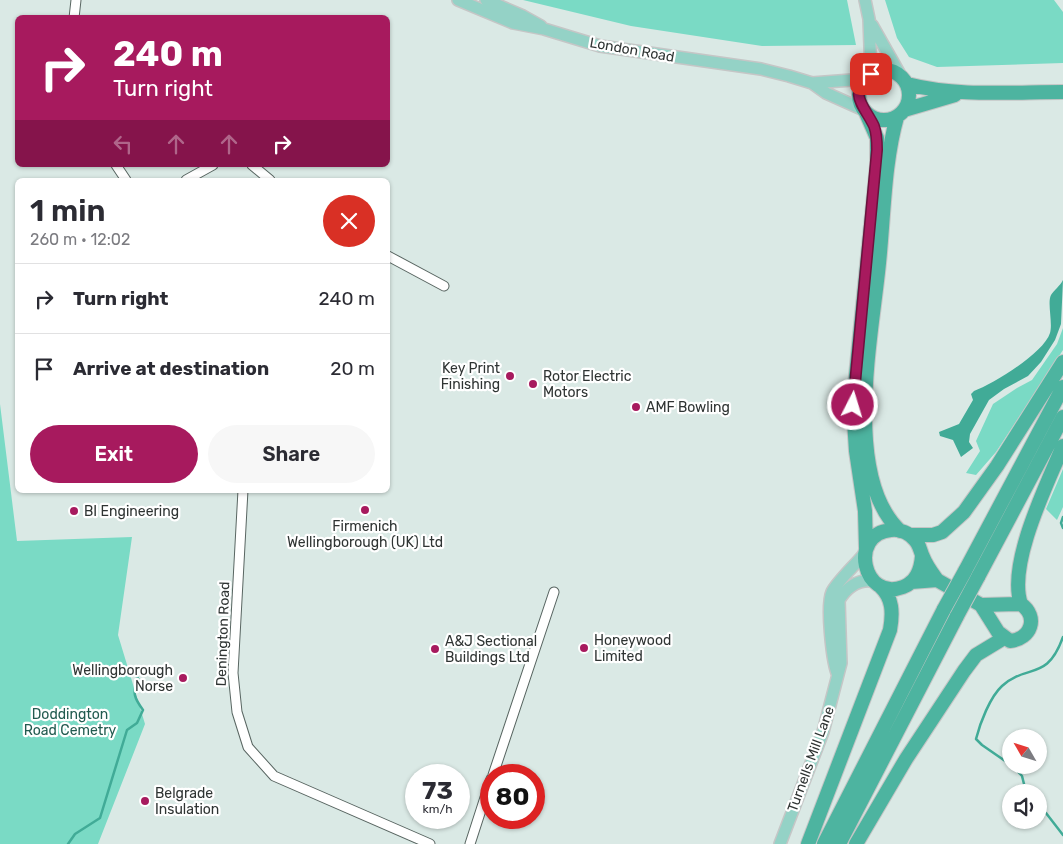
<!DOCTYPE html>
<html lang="en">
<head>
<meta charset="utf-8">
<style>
	body { margin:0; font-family:Rubik,sans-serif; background:#f7f7f7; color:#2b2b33; height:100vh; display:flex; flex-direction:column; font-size:19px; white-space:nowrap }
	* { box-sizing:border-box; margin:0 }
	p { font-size:16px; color:#7c7c81 }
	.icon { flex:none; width:28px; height:28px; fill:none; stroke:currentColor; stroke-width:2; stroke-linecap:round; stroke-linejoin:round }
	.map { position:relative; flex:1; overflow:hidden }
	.sheet { position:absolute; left:15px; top:178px; width:375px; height:315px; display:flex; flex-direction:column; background:#fff; border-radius:8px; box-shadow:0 1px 4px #0004 }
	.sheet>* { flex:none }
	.guide { position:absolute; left:15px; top:15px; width:375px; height:152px; border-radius:8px; box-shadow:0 1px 4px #0004; background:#a71a5e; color:#fff; overflow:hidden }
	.needle { width:32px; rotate:309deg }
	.fabs { position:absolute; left:1002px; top:729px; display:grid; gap:10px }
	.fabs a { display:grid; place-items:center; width:45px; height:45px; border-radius:50%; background:#fff; box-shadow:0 1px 4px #0004; font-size:25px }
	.speed { position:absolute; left:405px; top:764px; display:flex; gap:10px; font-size:25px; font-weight:700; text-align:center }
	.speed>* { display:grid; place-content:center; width:65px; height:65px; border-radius:50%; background:#fff; box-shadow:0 1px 4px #0004; line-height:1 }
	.speed small { font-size:12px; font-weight:400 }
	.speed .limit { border:8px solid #d22; background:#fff; color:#111 }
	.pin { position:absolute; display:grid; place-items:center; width:42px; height:42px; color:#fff; margin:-21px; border-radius:10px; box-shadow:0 2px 8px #0006 }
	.me { position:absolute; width:55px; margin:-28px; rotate:5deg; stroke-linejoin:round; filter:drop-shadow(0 0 4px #0008) }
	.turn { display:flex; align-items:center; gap:18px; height:105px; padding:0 15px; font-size:22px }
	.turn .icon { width:65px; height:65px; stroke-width:2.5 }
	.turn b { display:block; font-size:35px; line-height:42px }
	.lanes { display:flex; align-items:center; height:48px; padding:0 15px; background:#0003; justify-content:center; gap:25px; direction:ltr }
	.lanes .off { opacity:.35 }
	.round { display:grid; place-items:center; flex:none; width:52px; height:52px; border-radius:26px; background:#f7f7f7 }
	.summary { display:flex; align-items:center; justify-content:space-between; height:85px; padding:0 15px }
	h1 { font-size:30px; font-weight:600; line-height:38px }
	.button { display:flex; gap:10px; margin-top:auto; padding:10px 15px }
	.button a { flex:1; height:58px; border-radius:30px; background:#a71a5e; color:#fff; font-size:20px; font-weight:600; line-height:58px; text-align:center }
	.button a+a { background:#f7f7f7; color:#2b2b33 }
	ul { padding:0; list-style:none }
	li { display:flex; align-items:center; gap:15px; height:70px; padding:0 15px; border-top:1px solid #e1e1e2 }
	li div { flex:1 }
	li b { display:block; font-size:19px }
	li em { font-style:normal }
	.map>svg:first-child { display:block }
	.green { fill:#7adac5 }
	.water { fill:#41ab97 }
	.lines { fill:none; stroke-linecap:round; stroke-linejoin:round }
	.stream { stroke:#41ab97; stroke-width:2.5 }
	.minor-casing { stroke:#586561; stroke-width:11 }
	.major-casing { stroke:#c5c6c6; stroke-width:14 }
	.highway-casing { stroke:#c5c6c6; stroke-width:16 }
	.minor { stroke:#fff; stroke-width:9 }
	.major { stroke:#94d2c6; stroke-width:11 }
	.highway { stroke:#4db4a0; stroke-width:14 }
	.highway-bridge-casing { stroke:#c5c6c6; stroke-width:16; stroke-linecap:butt }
	.highway-bridge { stroke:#4db4a0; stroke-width:14 }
	.route-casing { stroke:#6d113d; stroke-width:12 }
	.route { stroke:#a71a5e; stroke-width:9 }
	.poi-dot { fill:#a71a5e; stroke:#fff; stroke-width:2 }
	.labels { text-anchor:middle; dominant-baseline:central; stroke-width:4.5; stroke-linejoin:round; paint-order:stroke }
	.street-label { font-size:14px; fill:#2f3433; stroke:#fff }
	.poi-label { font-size:14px; fill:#2f3433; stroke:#fff; text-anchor:start }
	.park-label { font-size:14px; fill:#225b50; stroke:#fff }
</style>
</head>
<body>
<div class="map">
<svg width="1063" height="844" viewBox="0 0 1063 844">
	<rect width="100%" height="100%" fill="#dae9e5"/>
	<path class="green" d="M523 0H847L856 45 762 46 631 26Z
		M885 0H1054L1063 12V63L937 67 909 57 897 38Z
		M1063 328V350L996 452 976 475 966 473 980 451 976 441 993 404 1017 388 1032 380 1057 344Z
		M0 404 17 541 132 537 118 635 145 724 98 844H0Z
		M1063 469V507L1057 520 1046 509Z"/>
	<path class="water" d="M1063 280 1061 324 1055 340 1041 362 1028 376 1004 389 989 400 970 434 969 442 973 448 961 457 953 440 940 436 939 432 959 424 973 400 971 394 974 391C993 384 1044 353 1050 333 1053 323 1047 303 1051 295 1054 290 1060 286 1063 280Z"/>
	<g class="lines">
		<path class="stream" d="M1063 517 1061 523 1063 528
			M1011 765 982 745 976 739C980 723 990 697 1002 686 1028 663 1047 682 1063 637
			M1012 765 1022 776 1026 792
			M1039 808 1046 813 1063 835
			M68 844 75 834 100 818 127 730 137 723 143 710C135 699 131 692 139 680L130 667"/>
		<defs>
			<path id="minor" d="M74 18 76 0
				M116 165 126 180
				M252 165 270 180
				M186 180 213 165
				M388 256 444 286
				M243 490 233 673 237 712 248 747 274 776 430 844
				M493 775 554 592
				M470 844 491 779"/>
			<path id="major" d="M458 0 513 23 544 29 600 46 761 69 789 76 812 83 826 93 864 110
				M486 0 523 16 541 26
				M865 0 869 19 871 74
				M872 25 902 78
				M812 83 865 79
				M837 673C832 659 826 605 832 592 836 583 856 564 864 554
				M780 844 823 732 841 663 839 600C847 587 858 579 873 581"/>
			<path id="highway" d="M859 95a25 25 0 1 1 50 0a25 25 0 1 1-50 0Z
				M907 84C957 97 1011 92 1063 92
				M904 110 955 95
				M897 117C884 163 884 215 879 263 872 336 842 476 900 531
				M910 535H933L942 532 964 512 997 466 1063 362
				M866 548 865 511 856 451 853 405 877 165V138L866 113
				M922 556C921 569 917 582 903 587 863 602 848 534 891 530 900 529 909 533 915 540 920 545 920 551 923 557 926 565 932 573 937 580
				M965 571 1063 387
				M978 577 1063 417
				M911 582 937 580 981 605 998 632 1010 641C1031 639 1039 617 1021 604L981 605
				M1021 604C1007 565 1047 484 1063 446
				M808 844 890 630C893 613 893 598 880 586
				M824 844 944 609
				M839 844 957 616
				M856 844 906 759 964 671 976 655 1004 638"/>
		</defs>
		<use href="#minor" class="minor-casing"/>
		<use href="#major" class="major-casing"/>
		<use href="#highway" class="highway-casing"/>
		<use href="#minor" class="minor"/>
		<use href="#major" class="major"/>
		<use href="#highway" class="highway"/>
		<defs>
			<path id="highway-bridge" d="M944 609 965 571
				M957 616 978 577"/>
		</defs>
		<use href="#highway-bridge" class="highway-bridge-casing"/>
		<use href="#highway-bridge" class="highway-bridge"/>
	</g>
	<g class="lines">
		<defs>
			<path id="route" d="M853 405 877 150C877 142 877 134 874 126 864 105 847 94 871 74"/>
		</defs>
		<use href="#route" class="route-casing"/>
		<use href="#route" class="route"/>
	</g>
	<g class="poi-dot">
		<circle cx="510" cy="376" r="5"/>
		<circle cx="533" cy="384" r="5"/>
		<circle cx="636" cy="407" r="5"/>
		<circle cx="365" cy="510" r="5"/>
		<circle cx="74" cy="511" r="5"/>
		<circle cx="584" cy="648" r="5"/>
		<circle cx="435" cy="649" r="5"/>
		<circle cx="183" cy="678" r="5"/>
		<circle cx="145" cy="801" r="5"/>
	</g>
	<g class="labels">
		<g class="street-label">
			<text transform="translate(632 50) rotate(10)">London Road</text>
			<text transform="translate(223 634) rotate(-88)">Denington Road</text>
			<text transform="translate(811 759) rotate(-70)">Turnells Mill Lane</text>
		</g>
		<g class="poi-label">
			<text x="500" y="368" text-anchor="end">Key Print<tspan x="500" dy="16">Finishing</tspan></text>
			<text x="543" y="376">Rotor Electric<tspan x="543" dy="16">Motors</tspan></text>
			<text x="646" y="407">AMF Bowling</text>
			<text x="84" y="511">BI Engineering</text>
			<text x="365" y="526" text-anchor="middle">Firmenich<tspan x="365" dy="16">Wellingborough (UK) Ltd</tspan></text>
			<text x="594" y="640">Honeywood<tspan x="594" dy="16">Limited</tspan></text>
			<text x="445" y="641">A&amp;J Sectional<tspan x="445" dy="16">Buildings Ltd</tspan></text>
			<text x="173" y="670" text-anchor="end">Wellingborough<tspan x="173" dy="16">Norse</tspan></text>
			<text x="155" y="793">Belgrade<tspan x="155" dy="16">Insulation</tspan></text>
		</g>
		<g class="park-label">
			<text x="70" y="714">Doddington<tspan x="70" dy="16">Road Cemetry</tspan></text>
		</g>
	</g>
</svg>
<div class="fabs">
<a><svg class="needle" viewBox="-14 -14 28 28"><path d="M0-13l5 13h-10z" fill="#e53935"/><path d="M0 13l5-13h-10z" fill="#7c7c81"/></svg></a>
<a><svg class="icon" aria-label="sound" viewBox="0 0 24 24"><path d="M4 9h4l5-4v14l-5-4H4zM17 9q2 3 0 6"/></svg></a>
</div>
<div class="speed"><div>73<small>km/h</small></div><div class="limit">80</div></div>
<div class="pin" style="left:871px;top:74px;background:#d93025"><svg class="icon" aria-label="arrive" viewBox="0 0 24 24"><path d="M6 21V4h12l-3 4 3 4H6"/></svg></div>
<svg class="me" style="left:853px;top:405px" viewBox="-20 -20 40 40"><circle r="17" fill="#a71a5e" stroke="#fff" stroke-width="3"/><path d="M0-11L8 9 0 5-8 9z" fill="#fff"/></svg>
<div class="guide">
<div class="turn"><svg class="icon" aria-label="right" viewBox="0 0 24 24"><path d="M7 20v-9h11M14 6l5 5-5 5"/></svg><div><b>240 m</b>Turn right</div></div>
<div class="lanes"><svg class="icon off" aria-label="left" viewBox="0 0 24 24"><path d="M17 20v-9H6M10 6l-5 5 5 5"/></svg><svg class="icon off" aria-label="ahead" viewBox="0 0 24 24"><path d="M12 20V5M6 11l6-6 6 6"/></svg><svg class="icon off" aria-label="ahead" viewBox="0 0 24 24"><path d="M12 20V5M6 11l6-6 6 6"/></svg><svg class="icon" aria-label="right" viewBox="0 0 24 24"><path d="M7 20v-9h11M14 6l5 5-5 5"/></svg></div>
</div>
<section class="sheet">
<div class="summary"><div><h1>1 min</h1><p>260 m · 12:02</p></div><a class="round" style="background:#d93025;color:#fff"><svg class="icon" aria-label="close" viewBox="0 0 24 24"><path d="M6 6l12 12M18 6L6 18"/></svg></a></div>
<ul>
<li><svg class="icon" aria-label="right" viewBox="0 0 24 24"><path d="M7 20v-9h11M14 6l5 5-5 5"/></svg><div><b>Turn right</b></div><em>240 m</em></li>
<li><svg class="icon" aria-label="arrive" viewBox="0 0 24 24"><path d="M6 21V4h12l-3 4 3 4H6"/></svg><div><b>Arrive at destination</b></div><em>20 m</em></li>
</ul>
<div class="button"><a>Exit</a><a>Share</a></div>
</section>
</div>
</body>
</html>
